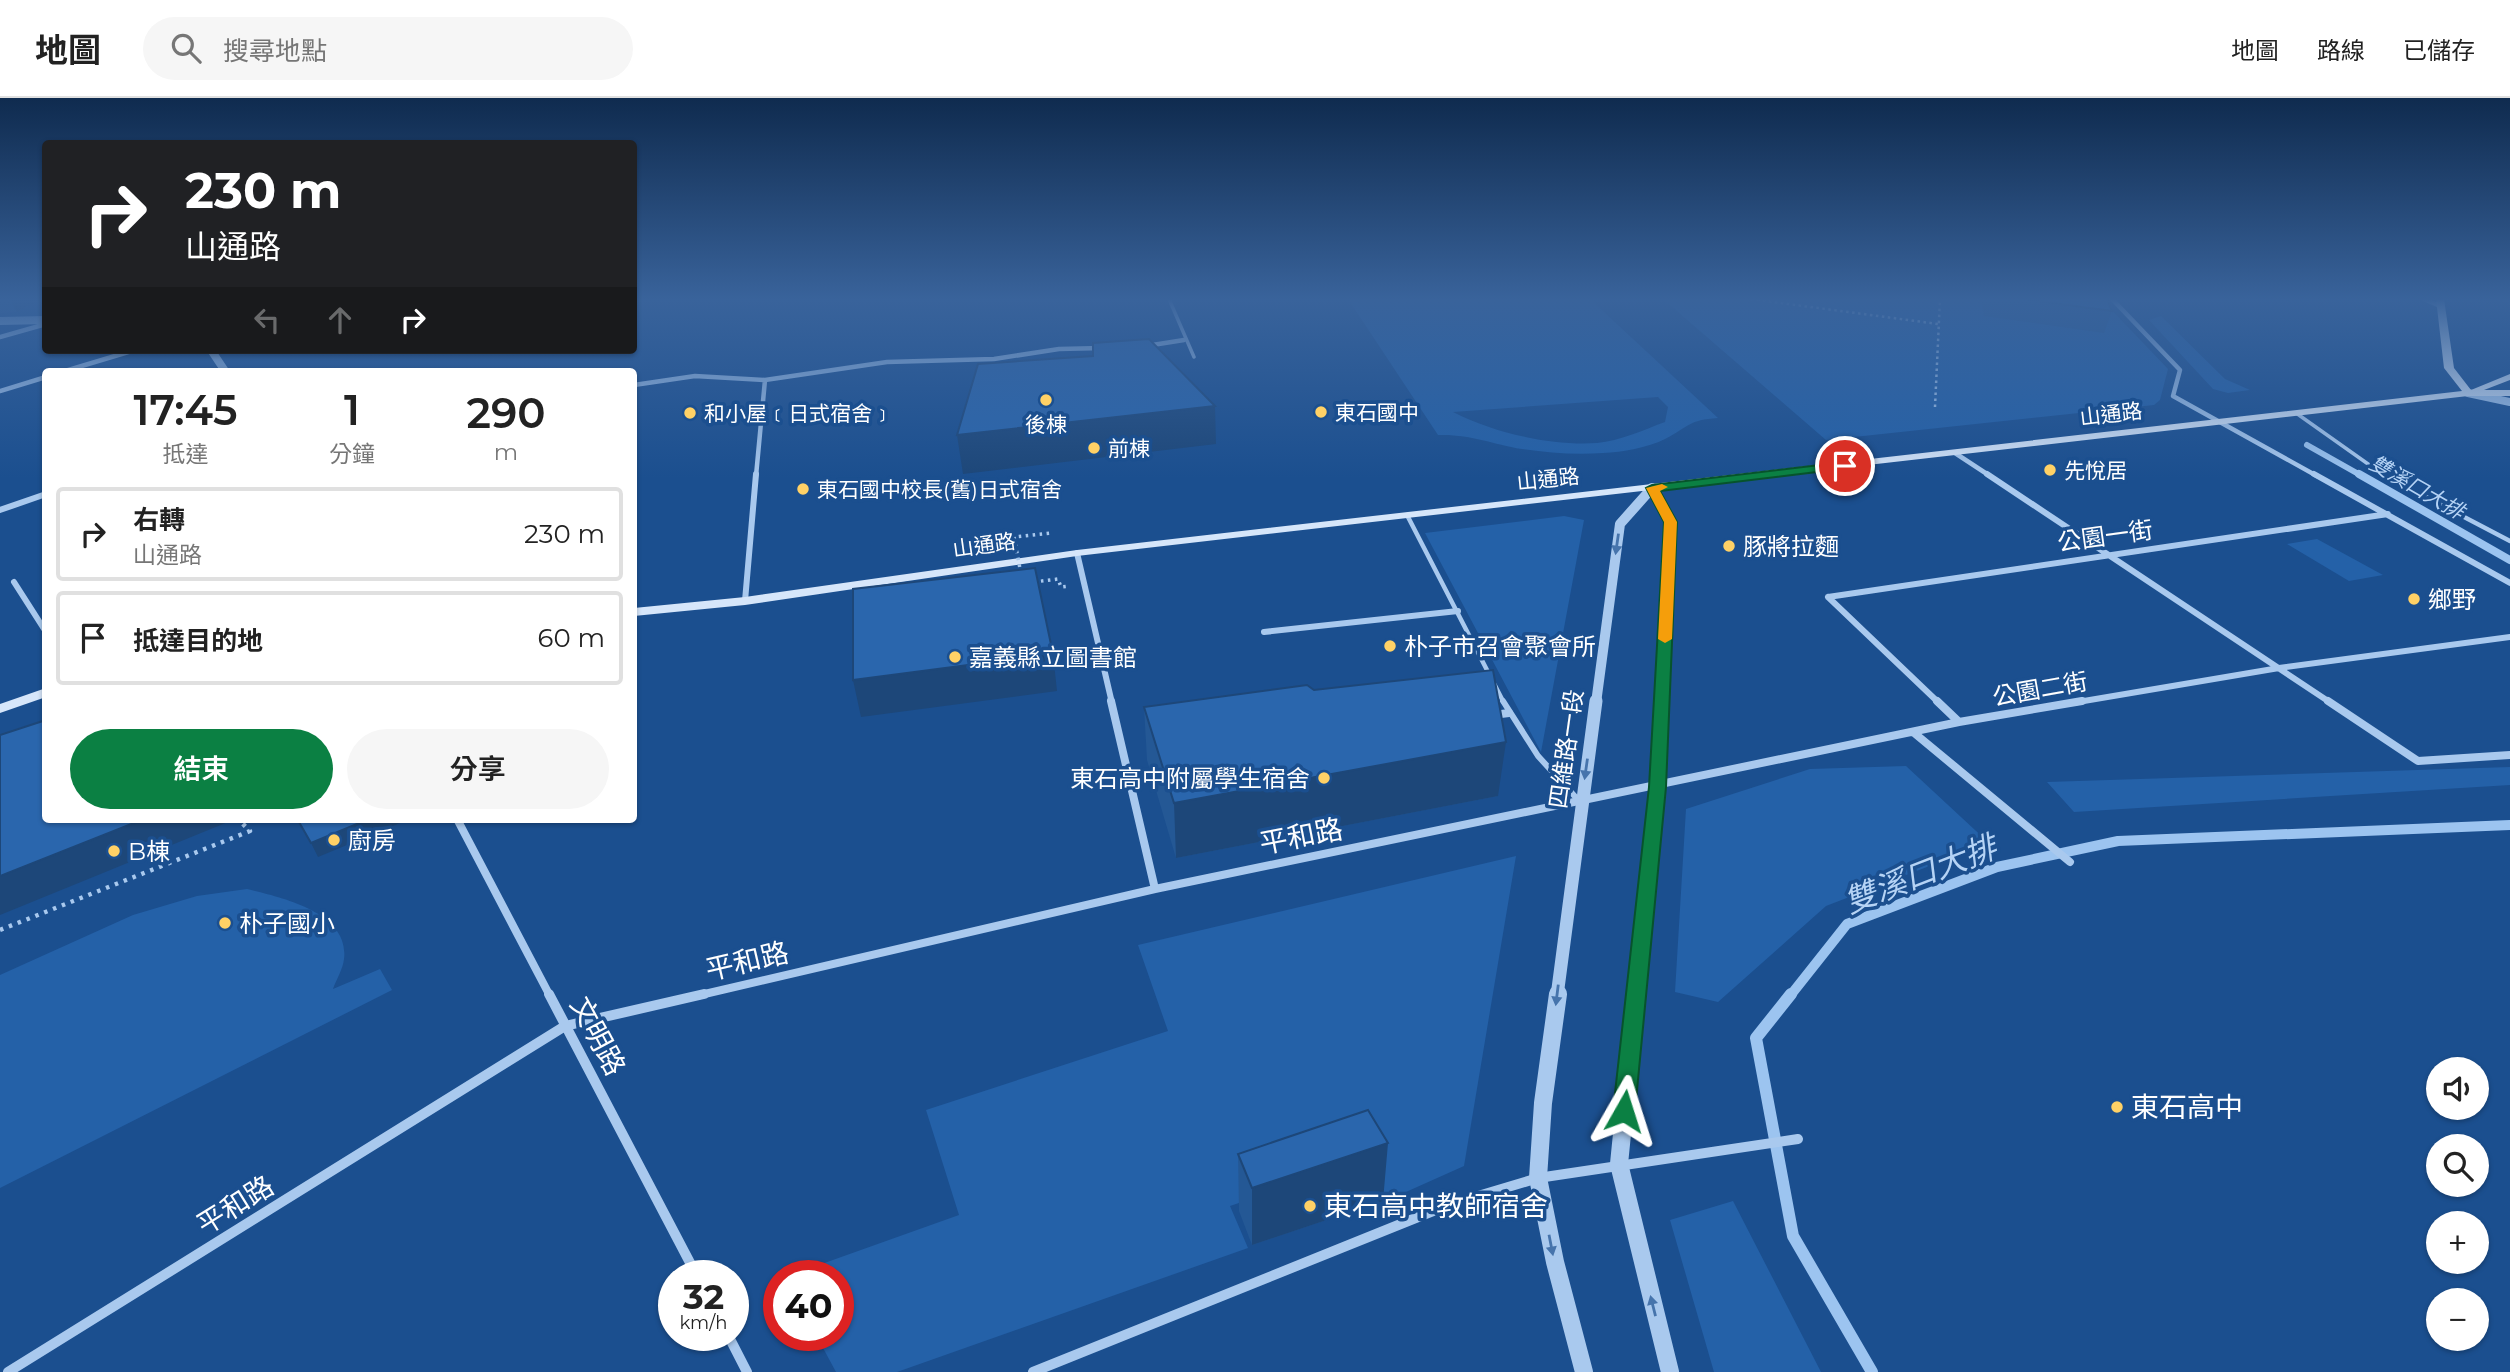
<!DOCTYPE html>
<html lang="zh-TW">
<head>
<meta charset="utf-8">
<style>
	body { margin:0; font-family:Montserrat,"Noto Sans TC",sans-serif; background:#f6f6f6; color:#222; height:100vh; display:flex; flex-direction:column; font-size:26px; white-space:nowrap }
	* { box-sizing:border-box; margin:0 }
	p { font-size:23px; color:#767676 }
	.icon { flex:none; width:38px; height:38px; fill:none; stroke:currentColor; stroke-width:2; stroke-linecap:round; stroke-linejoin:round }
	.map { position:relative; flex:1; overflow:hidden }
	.drawer { position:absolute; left:42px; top:270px; width:595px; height:455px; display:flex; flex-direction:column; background:#fff; border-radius:7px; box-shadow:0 2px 5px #0004 }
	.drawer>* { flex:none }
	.guide { position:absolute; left:42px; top:42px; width:595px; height:214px; border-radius:7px; box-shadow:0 2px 5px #0004; background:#202124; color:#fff; overflow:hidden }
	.buttons { position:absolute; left:2426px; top:959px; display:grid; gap:14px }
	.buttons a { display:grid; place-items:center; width:63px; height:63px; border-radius:50%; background:#fff; box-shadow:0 2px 5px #0004; font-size:35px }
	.speed { position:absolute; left:658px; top:1162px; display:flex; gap:14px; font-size:35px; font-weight:700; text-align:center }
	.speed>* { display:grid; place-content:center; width:91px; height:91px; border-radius:50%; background:#fff; box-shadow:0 2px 5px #0004; line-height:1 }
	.speed small { font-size:18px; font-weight:400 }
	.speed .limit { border:10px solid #d22; background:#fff; color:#111 }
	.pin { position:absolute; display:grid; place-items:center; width:60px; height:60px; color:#fff; margin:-30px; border:4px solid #fff; border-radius:50%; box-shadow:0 2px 7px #0007 }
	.me { position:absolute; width:77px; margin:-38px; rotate:6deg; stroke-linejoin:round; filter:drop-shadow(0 0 5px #0008) }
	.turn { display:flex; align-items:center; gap:24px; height:147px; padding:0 28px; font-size:32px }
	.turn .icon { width:91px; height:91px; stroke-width:2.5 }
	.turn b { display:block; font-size:49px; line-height:60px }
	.lanes { display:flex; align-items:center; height:66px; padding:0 28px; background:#0003; justify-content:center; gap:35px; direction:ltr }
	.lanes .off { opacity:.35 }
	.eta { display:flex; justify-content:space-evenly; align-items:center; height:119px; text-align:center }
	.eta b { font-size:42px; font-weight:600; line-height:49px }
	.button { display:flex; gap:14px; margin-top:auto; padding:14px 28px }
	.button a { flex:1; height:80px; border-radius:42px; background:#0b8043; color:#fff; font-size:28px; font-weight:600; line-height:80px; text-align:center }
	.button a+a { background:#f6f6f6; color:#222 }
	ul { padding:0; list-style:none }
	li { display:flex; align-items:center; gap:21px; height:94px; margin:0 14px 10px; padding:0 14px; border:4px solid #e0e0e0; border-radius:7px }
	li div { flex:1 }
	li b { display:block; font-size:26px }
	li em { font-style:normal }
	header { display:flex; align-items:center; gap:42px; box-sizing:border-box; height:98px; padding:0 35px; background:#fff; border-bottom:2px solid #e0e0e0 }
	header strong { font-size:33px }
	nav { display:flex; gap:38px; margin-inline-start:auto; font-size:24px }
	.search { width:490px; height:63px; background:#f6f6f6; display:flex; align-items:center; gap:18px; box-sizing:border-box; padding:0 24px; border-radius:38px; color:#767676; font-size:26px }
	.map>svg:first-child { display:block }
	.green { fill:#2461a8; fill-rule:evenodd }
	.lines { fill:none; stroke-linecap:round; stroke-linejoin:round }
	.stream-far3 { stroke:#9cc4f0; stroke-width:6 }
	.stream-far2 { stroke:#9cc4f0; stroke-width:8 }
	.stream-far1 { stroke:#9cc4f0; stroke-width:10 }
	.stream { stroke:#9cc4f0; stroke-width:12 }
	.path-far2 { stroke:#a9c9ee; stroke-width:2.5; stroke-dasharray:2.5 3.5; stroke-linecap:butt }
	.path-far1 { stroke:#a9c9ee; stroke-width:3.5; stroke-dasharray:2.5 4.5; stroke-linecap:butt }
	.path { stroke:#a9c9ee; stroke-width:4.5; stroke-dasharray:3.5 6; stroke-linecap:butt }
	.service-far2 { stroke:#a9c9ee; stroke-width:3.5 }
	.service-far1 { stroke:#a9c9ee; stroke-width:4.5 }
	.service { stroke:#a9c9ee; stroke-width:6 }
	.minor-far3 { stroke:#a9c9ee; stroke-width:4.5 }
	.minor-far2 { stroke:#a9c9ee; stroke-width:6 }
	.minor-far1 { stroke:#a9c9ee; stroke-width:8 }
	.minor { stroke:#a9c9ee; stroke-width:10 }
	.tertiary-far3 { stroke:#a9c9ee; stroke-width:8 }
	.tertiary-far2 { stroke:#a9c9ee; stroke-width:10 }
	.tertiary-far1 { stroke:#a9c9ee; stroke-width:13 }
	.tertiary { stroke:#a9c9ee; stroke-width:18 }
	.secondary { fill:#d6e6fa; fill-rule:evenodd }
	.path-bridge { stroke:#a9c9ee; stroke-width:3.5; stroke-dasharray:2.5 4.5; stroke-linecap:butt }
	.wall { fill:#245895 }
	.shaded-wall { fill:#1d4779 }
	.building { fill:#2a66ad; stroke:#1d4779; stroke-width:2 }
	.oneway { fill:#4674ac }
	.route { fill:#0b8043; stroke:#07532c; stroke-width:2 }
	.slow { fill:#f59e0b }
	.poi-dot { fill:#ffd166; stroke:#1b4f8f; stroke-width:2.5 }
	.labels { text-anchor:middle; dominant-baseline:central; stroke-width:7; stroke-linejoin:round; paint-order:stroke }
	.far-poi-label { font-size:21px; fill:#fff; stroke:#1b4f8f; text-anchor:start }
	.far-street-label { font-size:21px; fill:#fff; stroke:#1b4f8f }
	.far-water-label { font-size:21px; font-style:italic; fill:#b5d3f5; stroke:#1b4f8f }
	.street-label { font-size:24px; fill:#fff; stroke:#1b4f8f }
	.poi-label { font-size:24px; fill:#fff; stroke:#1b4f8f; text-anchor:start }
	.near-street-label { font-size:28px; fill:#fff; stroke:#1b4f8f }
	.near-poi-label { font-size:28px; fill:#fff; stroke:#1b4f8f; text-anchor:start }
	.near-water-label { font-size:32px; font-style:italic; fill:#b5d3f5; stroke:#1b4f8f }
</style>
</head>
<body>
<header>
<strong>地圖</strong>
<div class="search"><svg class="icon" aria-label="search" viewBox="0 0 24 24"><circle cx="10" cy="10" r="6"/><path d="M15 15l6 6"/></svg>搜尋地點</div>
<nav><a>地圖</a><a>路線</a><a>已儲存</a></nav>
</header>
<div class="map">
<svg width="2510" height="1274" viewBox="0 0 2510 1274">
	<rect width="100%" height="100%" fill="#1b4f8f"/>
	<path class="green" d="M1348 201H1590L1718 320C1688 322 1690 328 1665 341 1647 350 1623 354 1603 355 1576 357 1548 355 1522 351 1491 346 1471 336 1438 337ZM1658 299 1668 309 1665 324C1643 332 1620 343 1597 345 1551 348 1494 335 1453 314Z
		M1663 201H2101L2168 271 2160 302 2154 307 1826 342Z
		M2161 218 2225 281 2250 292 2228 295 2213 291 2149 222Z
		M1564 418 1584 422 1541 654 1425 435Z
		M2317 441 2383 477 2349 483 2287 446Z
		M1906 668 1989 745 1826 808 1718 904 1675 894 1686 711 1810 671Z
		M2510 669V687L2074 714 2047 684Z
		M1516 758 1464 1068 1388 1102 1366 1062 1230 1108 1248 1150 897 1274H836L816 1237H838V1178H788L959 1117 926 1012 1168 933 1138 847Z
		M247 791C280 799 350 814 344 861 343 871 336 882 333 891L380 871 392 892 0 1090V877L133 817 197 798Z
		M1733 1103 1821 1274H1714L1670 1122Z"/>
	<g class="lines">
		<path class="stream-far3" d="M2307 347 2362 378"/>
		<path class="stream-far2" d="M2359 376 2510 462"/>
		<path class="stream-far1" d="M1790 898 1847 826 1997 769 2118 743 2510 727"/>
		<path class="stream" d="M1791 896 1756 940 1793 1138 1872 1274"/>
		<path class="path-far2" d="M1751 201 1938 226
			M1935 309 1940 201"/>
		<path class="path-far1" d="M977 443 1051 435
			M1034 484 1058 481 1061 489 1069 488"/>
		<path class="path" d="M0 832 250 733 238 721"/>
		<path class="service-far2" d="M1169 201 1194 259
			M2296 315 2385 378"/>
		<path class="service-far1" d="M2382 376 2510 443
			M1407 417 1504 605"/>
		<path class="service" d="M1503 603 1538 658 1580 704"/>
		<path class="minor-far3" d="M2112 201 2180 272 2173 298 2317 378
			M2424 201 2440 208
			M0 239 46 226
			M1146 248 1184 242
			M65 273 135 252
			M634 287 695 278 765 282 887 264 994 261 1059 251 1102 250
			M0 293 46 279
			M1955 355 1990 378
			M756 378 765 282"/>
		<path class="minor-far2" d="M1987 376 2331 605
			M2314 376 2510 485
			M0 412 46 396
			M1077 455 1112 605
			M14 484 46 534
			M1828 499 2388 416
			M1828 499 1939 605
			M745 503 756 376
			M1264 534 1458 513
			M2072 605 2279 570 2510 539"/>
		<path class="minor-far1" d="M1111 603 1155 791
			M1937 603 1959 624
			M2328 603 2418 663 2510 657
			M1493 617 1509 615
			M1913 634 2070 764
			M457 721 550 898
			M696 898 1155 791 1959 624 2082 603"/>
		<path class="minor" d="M549 896 697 1178
			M728 1237 747 1274
			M8 1274 565 928 704 896
			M1033 1274 1448 1107 1538 1080 1798 1041"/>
		<path class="tertiary-far3" d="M0 223 46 222
			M211 252 225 273
			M2468 295 2510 304"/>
		<path class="tertiary-far2" d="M1596 605 1620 426 1652 390 1671 424 1661 605"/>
		<path class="tertiary-far1" d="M1557 898 1596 603
			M1636 898 1657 689 1662 603"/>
		<path class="tertiary" d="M1558 896 1543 1005 1538 1080 1555 1164 1584 1274
			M1636 896 1619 1066 1670 1274"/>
		<path class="secondary" d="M2436 201H2444L2454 270 2471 292 2510 276V282L2484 292H2510V298H2468L1077 458 745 507 634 518V510L745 499 1077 452 2462 293 2444 270Z
			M46 590V599L0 615V606Z"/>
		<path class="path-bridge" d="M1014 439 1021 476"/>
	</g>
	<path class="wall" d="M0 201H41L17 214 0 215Z
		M1981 201H2107L2112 213 2104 235 1984 218Z
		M1144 609 1498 698 1176 760 1147 662Z
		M1238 1056 1383 1103 1252 1147 1239 1113Z"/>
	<path class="shaded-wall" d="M10 201H41L17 214Z
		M1215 308 1216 346 963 376 957 337Z
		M1053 556 1057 593 861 619 853 582Z
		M1506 644 1498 698 1176 760 1174 705Z
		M144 721H226L228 724 0 817V778Z
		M369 721H398L400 725 318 759 311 745Z
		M1388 1045 1383 1103 1252 1147V1090Z"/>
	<path class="building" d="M2023 201H2107L2112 213Z
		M1149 241 1215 308 957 337 978 266 1093 258V245Z
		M1035 470 1053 556 853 582V491Z
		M1493 572 1506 644 1174 705 1144 609 1307 587 1314 592Z
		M46 622V721H144L0 778V637Z
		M301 721H369L311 745 299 724Z
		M1368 1012 1388 1045 1252 1090 1238 1056Z"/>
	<defs><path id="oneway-solid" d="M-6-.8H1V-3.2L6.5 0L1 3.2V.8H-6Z" transform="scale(1.75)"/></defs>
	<g class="oneway">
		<use href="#oneway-solid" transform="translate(1617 446) rotate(98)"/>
		<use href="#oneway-solid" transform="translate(1586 671) rotate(98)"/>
		<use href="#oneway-solid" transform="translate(1557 897) rotate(97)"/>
		<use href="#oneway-solid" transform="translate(1551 1147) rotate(79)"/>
		<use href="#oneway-solid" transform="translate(1653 1208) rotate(-104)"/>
	</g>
	<linearGradient id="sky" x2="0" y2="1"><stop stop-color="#0f2b4f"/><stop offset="0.53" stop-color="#39639b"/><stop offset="1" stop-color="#39639b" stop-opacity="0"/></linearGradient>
	<rect width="2510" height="380" fill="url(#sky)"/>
	<path class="route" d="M1845 364 1849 365V370L1660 393 1677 424 1666 689 1635 1013 1632 1020 1624 1022 1617 1020 1613 1013 1649 689 1664 424 1646 390 1652 387Z"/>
	<path class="slow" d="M1662 386 1668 389 1660 393 1677 424 1672 541 1665 545 1658 541 1664 424 1646 390Z"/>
	<g class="poi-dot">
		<circle cx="1046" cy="302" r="7"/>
		<circle cx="1321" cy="314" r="7"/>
		<circle cx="690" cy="315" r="7"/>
		<circle cx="1094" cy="350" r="7"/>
		<circle cx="2050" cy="372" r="7"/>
		<circle cx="803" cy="391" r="7"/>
		<circle cx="1729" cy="448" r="7"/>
		<circle cx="2414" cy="501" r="7"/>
		<circle cx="1390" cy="548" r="7"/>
		<circle cx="955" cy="559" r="7"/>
		<circle cx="1324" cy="680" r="7"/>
		<circle cx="334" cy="742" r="7"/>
		<circle cx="114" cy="753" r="7"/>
		<circle cx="225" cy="825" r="7"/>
		<circle cx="2117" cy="1009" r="7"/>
		<circle cx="1310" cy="1108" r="7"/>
	</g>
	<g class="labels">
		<g class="far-poi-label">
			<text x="1335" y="314">東石國中</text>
			<text x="704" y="315">和小屋﹝日式宿舍﹞</text>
			<text x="1046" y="326" text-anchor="middle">後棟</text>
			<text x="1108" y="350">前棟</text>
			<text x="2064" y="372">先悅居</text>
			<text x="817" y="391">東石國中校長(舊)日式宿舍</text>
		</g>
		<g class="far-street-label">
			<text transform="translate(2111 316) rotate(-7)">山通路</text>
			<text transform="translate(1548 381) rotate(-6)">山通路</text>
			<text transform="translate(984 447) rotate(-8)">山通路</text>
		</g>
		<g class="far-water-label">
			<text transform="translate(2417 389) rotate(30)">雙溪口大排</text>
		</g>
		<g class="street-label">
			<text transform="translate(2105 438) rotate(-8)">公園一街</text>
			<text transform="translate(2040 591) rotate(-10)">公園二街</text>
			<text transform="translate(1566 651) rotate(-82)">四維路一段</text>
		</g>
		<g class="poi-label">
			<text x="1743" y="448">豚將拉麵</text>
			<text x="2428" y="501">鄉野</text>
			<text x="1404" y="548">朴子市召會聚會所</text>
			<text x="969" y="559">嘉義縣立圖書館</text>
			<text x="1310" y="680" text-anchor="end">東石高中附屬學生宿舍</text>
			<text x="348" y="742">廚房</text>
			<text x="128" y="753">B棟</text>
			<text x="239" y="825">朴子國小</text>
		</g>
		<g class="near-street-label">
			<text transform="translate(1301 738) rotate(-11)">平和路</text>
			<text transform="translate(747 863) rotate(-13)">平和路</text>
			<text transform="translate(598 938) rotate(62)">文明路</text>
			<text transform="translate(235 1107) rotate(-32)">平和路</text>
		</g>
		<g class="near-poi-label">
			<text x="2131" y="1009">東石高中</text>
			<text x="1324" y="1108">東石高中教師宿舍</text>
		</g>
		<g class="near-water-label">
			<text transform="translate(1920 776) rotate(-21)">雙溪口大排</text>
		</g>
	</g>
</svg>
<div class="buttons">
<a><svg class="icon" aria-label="sound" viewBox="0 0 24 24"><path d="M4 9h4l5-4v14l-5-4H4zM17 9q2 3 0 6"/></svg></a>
<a><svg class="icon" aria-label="search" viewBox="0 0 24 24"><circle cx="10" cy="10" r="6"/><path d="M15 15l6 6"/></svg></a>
<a>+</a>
<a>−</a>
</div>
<div class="speed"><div>32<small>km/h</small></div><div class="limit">40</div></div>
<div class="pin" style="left:1845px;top:368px;background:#d93025"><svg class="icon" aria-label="arrive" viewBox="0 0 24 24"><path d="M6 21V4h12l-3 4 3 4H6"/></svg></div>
<svg class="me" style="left:1624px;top:1013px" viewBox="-20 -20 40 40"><path d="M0-17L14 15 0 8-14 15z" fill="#0b8043" stroke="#fff" stroke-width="4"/></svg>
<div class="guide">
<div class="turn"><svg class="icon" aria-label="right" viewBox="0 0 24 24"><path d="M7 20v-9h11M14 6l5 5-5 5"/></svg><div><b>230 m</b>山通路</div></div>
<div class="lanes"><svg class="icon off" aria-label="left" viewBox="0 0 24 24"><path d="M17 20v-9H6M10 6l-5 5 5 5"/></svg><svg class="icon off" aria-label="ahead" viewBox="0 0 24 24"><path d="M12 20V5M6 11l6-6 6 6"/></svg><svg class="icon" aria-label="right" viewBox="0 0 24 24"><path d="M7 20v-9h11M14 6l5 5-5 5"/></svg></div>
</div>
<section class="drawer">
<div class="eta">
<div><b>17:45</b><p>抵達</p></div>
<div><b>1</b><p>分鐘</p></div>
<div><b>290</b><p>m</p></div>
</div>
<ul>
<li><svg class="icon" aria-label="right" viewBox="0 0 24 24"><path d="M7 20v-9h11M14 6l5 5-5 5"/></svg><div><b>右轉</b><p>山通路</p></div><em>230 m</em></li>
<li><svg class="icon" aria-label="arrive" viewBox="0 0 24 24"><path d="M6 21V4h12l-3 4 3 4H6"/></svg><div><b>抵達目的地</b></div><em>60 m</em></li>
</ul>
<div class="button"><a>結束</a><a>分享</a></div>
</section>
</div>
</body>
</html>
